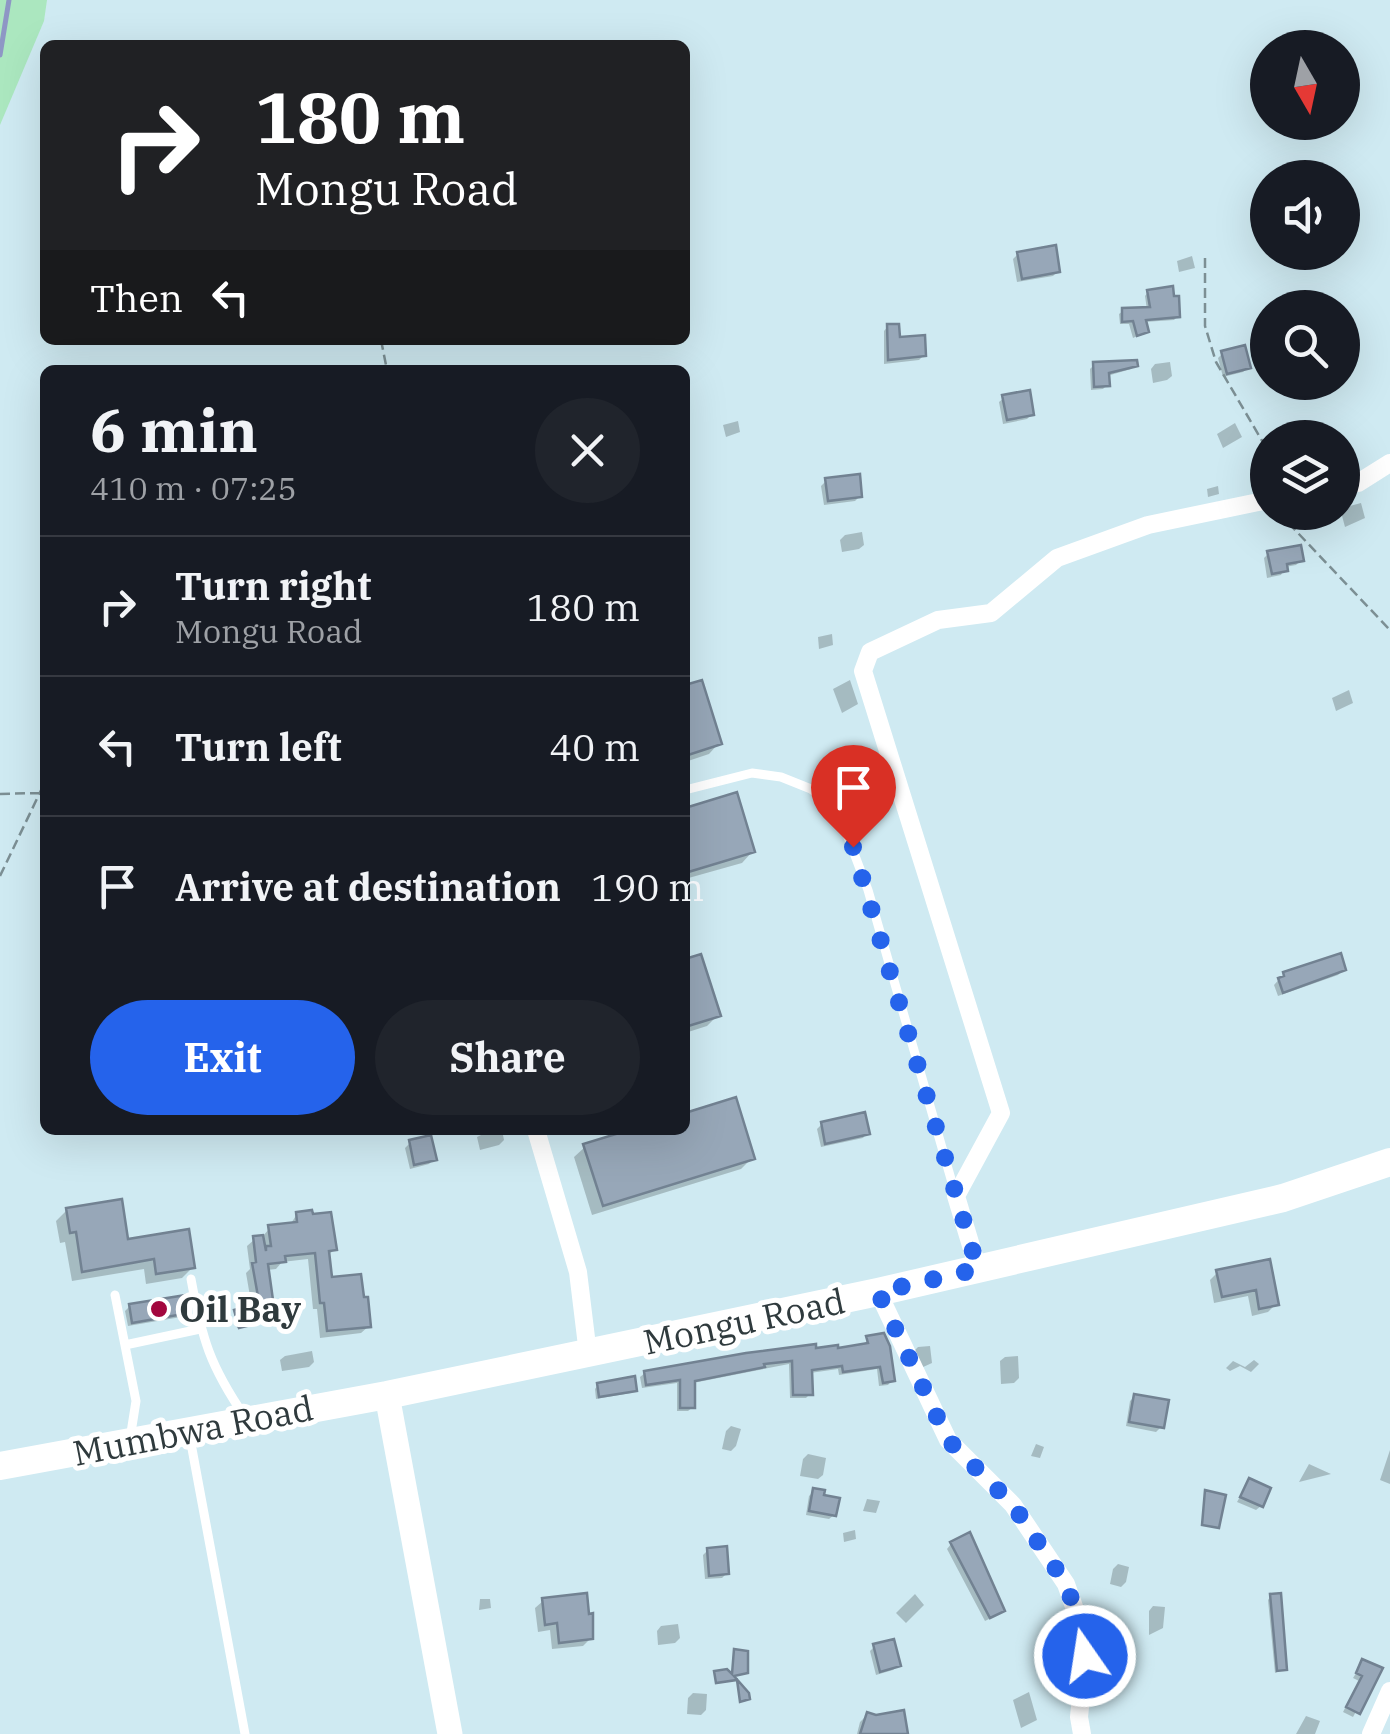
<!DOCTYPE html>
<html lang="en">
<head>
<meta charset="utf-8">
<style>
	body { margin:0; font-family:"IBM Plex Serif",serif; background:#20242c; color:#f1f3f6; height:100vh; display:flex; flex-direction:column; font-size:38px; white-space:nowrap }
	* { box-sizing:border-box; margin:0 }
	p { font-size:32px; color:#9ea1a6 }
	.icon { flex:none; width:55px; height:55px; fill:none; stroke:currentColor; stroke-width:2; stroke-linecap:round; stroke-linejoin:round }
	.map { position:relative; flex:1; overflow:hidden }
	.panel { position:absolute; left:40px; top:365px; width:650px; height:770px; display:flex; flex-direction:column; background:#171b24; border-radius:15px; box-shadow:0 10px 40px #0002 }
	.panel>* { flex:none }
	.hud { position:absolute; left:40px; top:40px; width:650px; height:305px; border-radius:15px; box-shadow:0 10px 40px #0002; background:#202124; color:#fff; overflow:hidden }
	.needle { width:65px; rotate:171deg }
	.fabs { position:absolute; left:1250px; top:30px; display:grid; gap:20px }
	.fabs a { display:grid; place-items:center; width:110px; height:110px; border-radius:50%; background:#171b24; box-shadow:0 10px 40px #0002; font-size:50px }
	.pin { position:absolute; display:grid; place-items:center; width:85px; height:85px; color:#fff; margin:-102px -42px; border-radius:50% 50% 50% 0; rotate:-45deg; box-shadow:0 0 10px #0007 }
	.pin .icon { rotate:45deg }
	.me { position:absolute; width:110px; margin:-55px; rotate:347deg; stroke-linejoin:round; filter:drop-shadow(0 0 8px #0008) }
	.turn { display:flex; align-items:center; gap:35px; height:210px; padding:0 50px; font-size:45px }
	.turn .icon { width:130px; height:130px; stroke-width:2.5 }
	.turn b { display:block; font-size:70px; line-height:85px }
	.then { display:flex; align-items:center; height:95px; padding:0 50px; background:#0003; gap:20px; font-size:38px }
	.round { display:grid; place-items:center; flex:none; width:105px; height:105px; border-radius:52px; background:#20242c }
	.summary { display:flex; align-items:center; justify-content:space-between; height:170px; padding:0 50px }
	h1 { font-size:60px; font-weight:700; line-height:75px }
	.cta { display:flex; gap:20px; margin-top:auto; padding:20px 50px }
	.cta a { flex:1; height:115px; border-radius:60px; background:#2563eb; color:#fff; font-size:40px; font-weight:700; line-height:115px; text-align:center }
	.cta a+a { background:#20242c; color:#f1f3f6 }
	ul { padding:0; list-style:none }
	li { display:flex; align-items:center; gap:30px; height:140px; padding:0 50px; border-top:2px solid #363941 }
	li div { flex:1 }
	li b { display:block; font-size:38px }
	li em { font-style:normal }
	.map>svg:first-child { display:block }
	.green { fill:#abe7bf }
	.shadow { fill:#0003 }
	.lines { fill:none; stroke-linecap:round; stroke-linejoin:round }
	.stream { stroke:#8e97c5; stroke-width:5 }
	.building { fill:#97a7b8; stroke:#728292; stroke-width:2.5 }
	.path { stroke:#7c8f94; stroke-width:2.5; stroke-dasharray:10 5; stroke-linecap:butt }
	.service { stroke:#fff; stroke-width:9 }
	.minor { stroke:#fff; stroke-width:18 }
	.secondary { stroke:#fff; stroke-width:25 }
	.primary { stroke:#fff; stroke-width:28 }
	.route { stroke:#2563eb; stroke-width:18; stroke-dasharray:0 32.4 }
	.poi-dot { fill:#a3073e; stroke:#fff; stroke-width:4 }
	.labels { text-anchor:middle; dominant-baseline:central; stroke-width:10; stroke-linejoin:round; paint-order:stroke }
	.poi-label { font-size:35px; font-weight:bold; fill:#2f3a3d; stroke:#fff; text-anchor:start }
	.street-label { font-size:35px; fill:#2f3a3d; stroke:#fff }
</style>
</head>
<body>
<div class="map">
<svg width="1390" height="1734" viewBox="0 0 1390 1734">
	<rect width="100%" height="100%" fill="#cfeaf2"/>
	<path class="green" d="M0 0H47L44 21 0 125Z"/>
	<path class="shadow" d="M1018 254 1058 271 1053 276 1017 282 1013 259Z
		M1192 256 1195 268 1179 272 1177 261Z
		M1148 292 1178 316 1174 320 1144 322 1146 332 1133 338 1129 324H1120L1119 314 1123 311 1147 310 1145 296Z
		M888 326 897 340 924 355 919 360 884 364V331Z
		M1223 353 1248 367 1243 372 1223 377 1218 358Z
		M1170 362 1172 376 1167 380 1153 383 1151 369 1155 364Z
		M1094 365H1136L1131 369 1107 376V385L1103 389 1091 390 1090 369Z
		M1004 398 1032 414 1027 419 1003 424 999 402Z
		M738 421 740 432 726 437 723 425Z
		M1235 423 1242 437 1223 448 1217 434Z
		M826 481 860 496 855 501 824 505 821 486Z
		M1218 486 1219 494 1208 497 1207 489Z
		M1361 503 1365 518 1345 527 1341 512 1346 507Z
		M862 532 864 545 859 549 842 552 840 540 845 535Z
		M1269 553 1301 560 1296 565 1285 567 1281 575 1267 578 1264 558Z
		M832 634 833 645 819 649 818 637Z
		M850 680 858 704 842 713 833 689Z
		M685 688 719 743 709 754 685 762Z
		M1349 690 1353 703 1336 711 1332 698Z
		M870 773 875 791 857 800 852 781Z
		M685 810 752 852 742 863 685 879Z
		M685 962 718 1015 707 1026 685 1033Z
		M1343 970 1338 975 1278 996 1274 985 1284 974Z
		M685 1115 752 1158 741 1169 592 1215 574 1157 585 1147 638 1130H685Z
		M822 1124 867 1133 863 1138 821 1147 817 1129Z
		M491 1130H502L504 1140 499 1145 480 1150 477 1137Z
		M410 1143 434 1159 429 1164 410 1169 405 1148Z
		M67 1210 126 1242 193 1267 182 1278 146 1284 144 1269 72 1281 65 1242 60 1243 56 1221Z
		M297 1214 334 1250 327 1256 329 1280 369 1326 361 1333 320 1338 317 1309H313L308 1259 282 1262 276 1269 267 1270 270 1299 262 1307V1322L237 1328 234 1314 252 1308 246 1273 250 1269 247 1246 255 1239 262 1237 270 1228 290 1225Z
		M1268 1262 1276 1304 1268 1312 1252 1316 1248 1296 1214 1303 1210 1280 1218 1272Z
		M130 1306 186 1312 181 1317 128 1326 125 1311Z
		M868 1338 892 1380 888 1385 879 1386 877 1369 839 1375 838 1369 810 1373V1394L806 1398H790L789 1364 693 1383V1407L688 1411H677V1383L642 1388 640 1377 645 1373 864 1346Z
		M930 1346 932 1363 921 1368 913 1352 918 1347Z
		M312 1351 314 1362 309 1367 282 1371 280 1360 285 1356Z
		M1018 1356 1019 1378 1014 1383 1001 1384 1000 1361 1005 1357Z
		M1254 1360 1259 1364 1251 1372 1240 1366 1230 1371 1226 1368 1233 1361 1245 1367Z
		M598 1385 635 1390 631 1393 596 1399 595 1389Z
		M1135 1396 1161 1427 1156 1432 1126 1426 1130 1401Z
		M731 1426 741 1429 736 1446 731 1451 722 1449 726 1431Z
		M1036 1444 1044 1447 1040 1458 1031 1456Z
		M1390 1450V1484L1380 1480Z
		M808 1454 826 1458 823 1475 818 1479 800 1476 803 1459Z
		M1309 1464 1331 1474 1299 1482Z
		M1249 1481 1261 1506 1256 1510 1237 1502Z
		M814 1491 834 1515 829 1519 806 1515 809 1496Z
		M867 1499 880 1501 876 1513 863 1511Z
		M855 1530 856 1539 844 1542 843 1533Z
		M951 1544 1002 1610 997 1615 985 1621 947 1549Z
		M708 1550 727 1573 722 1578 705 1579 703 1555Z
		M1118 1564 1129 1567 1126 1582 1121 1587 1110 1584 1113 1569Z
		M915 1594 924 1605 906 1623 896 1613Z
		M1271 1596 1284 1669 1275 1673 1268 1600Z
		M480 1599H490L491 1608 479 1610Z
		M543 1601 591 1638 583 1646 552 1649 550 1630 538 1632 535 1608Z
		M1153 1606 1165 1607 1163 1628 1149 1635V1611Z
		M678 1624 680 1638 675 1643 658 1645 657 1631 661 1626Z
		M875 1646 898 1666 893 1670 876 1675 870 1651Z
		M1363 1662 1379 1669 1353 1717 1343 1712 1359 1681 1353 1678Z
		M1029 1692 1037 1720 1021 1728 1013 1700Z
		M693 1693 707 1694 706 1710 701 1715 687 1714 688 1698Z
		M867 1715 891 1734H847H857L860 1722Z
		M1306 1716 1320 1721 1315 1734H1296Z"/>
	<g class="lines">
		<path class="stream" d="M0 55 9 0"/>
	</g>
	<path class="building" d="M1056 245 1060 272 1022 279 1017 252Z
		M1173 286 1174 296H1179L1180 317 1146 320 1149 332 1137 336 1133 321 1122 322V308L1150 307 1147 290Z
		M887 324H899L900 337 925 335 926 356 888 360Z
		M1245 345 1251 368 1227 374 1221 351Z
		M1137 360 1138 366 1109 373 1110 386 1094 387 1093 362Z
		M1030 390 1034 415 1007 420 1002 395Z
		M860 474 862 497 828 501 825 478Z
		M1301 545 1304 561 1287 564 1288 571 1272 574 1267 551Z
		M702 680 722 744 685 756V685Z
		M737 792 755 852 685 873V808Z
		M1341 953 1346 970 1283 993 1278 978 1284 976 1283 972Z
		M701 954 721 1016 685 1027V959Z
		M736 1097 755 1159 603 1206 583 1144 629 1130H685V1113Z
		M865 1112 870 1134 825 1144 821 1122Z
		M431 1135 437 1160 414 1165 409 1140Z
		M122 1199 128 1239 189 1229 195 1268 156 1274 154 1259 82 1272 76 1232 70 1233 66 1208Z
		M312 1210 313 1214 331 1212 337 1250 329 1251 332 1277 361 1274 364 1297H368L371 1327 327 1331 324 1303H320L315 1253 285 1256 286 1262 268 1264 273 1300 259 1302 252 1263 256 1262 253 1236 263 1235 266 1251V1246H271L268 1225 297 1222 296 1212Z
		M1270 1259 1279 1305 1259 1309 1256 1290 1222 1297 1216 1270Z
		M186 1295 189 1313 132 1323 129 1304Z
		M264 1303 266 1321 239 1328 234 1310Z
		M884 1333 890 1346 895 1381 883 1383 880 1367 843 1372 842 1366 812 1370 813 1395H793L792 1361 764 1364 765 1367 695 1381V1408H680V1380L646 1385 644 1371 746 1353 816 1344V1348L838 1345V1348L868 1343 866 1336Z
		M635 1376 637 1391 599 1397 597 1383Z
		M1134 1394 1169 1400 1164 1428 1129 1422Z
		M1249 1478 1271 1488 1263 1507 1240 1497Z
		M813 1488 825 1490 824 1495 840 1498 836 1516 809 1511Z
		M1205 1490 1226 1495 1219 1528 1202 1525Z
		M970 1532 1005 1611 990 1618 950 1542Z
		M727 1546 729 1574 709 1576 707 1548Z
		M587 1593 589 1614 593 1613V1639L559 1643 557 1623 545 1625 542 1598Z
		M1281 1593 1287 1670 1277 1671 1270 1594Z
		M894 1639 901 1666 880 1672 873 1644Z
		M734 1649 748 1651V1673L734 1676 749 1693 750 1699 740 1702 737 1680 716 1683 714 1671 727 1669 732 1674Z
		M1362 1659 1383 1668 1360 1714 1346 1707 1362 1676 1356 1673Z
		M904 1710 908 1734H860L867 1712 876 1715Z"/>
	<g class="lines">
		<path class="path" d="M1205 258V326L1216 362 1268 451
			M381 340 387 370
			M1278 512 1390 630
			M0 794 39 793
			M0 876 45 782"/>
		<path class="service" d="M685 790 752 773 781 777 811 789 838 811 868 890 955 1193
			M191 1279C202 1339 210 1366 245 1417
			M115 1295 136 1401 130 1439
			M125 1345 200 1329
			M190 1438 245 1734"/>
		<path class="minor" d="M1342 486 1358 483 1390 463
			M536 1130 578 1272 588 1354
			M978 1269 956 1196 1001 1113 863 671 870 652 938 620 991 613 1057 558 1148 525 1268 500
			M878 1292 948 1440 1013 1505 1066 1584 1078 1618 1085 1656 1079 1717 1082 1734
			M1371 1734 1390 1691"/>
		<path class="secondary" d="M387 1395 450 1734"/>
		<path class="primary" d="M0 1466 387 1395 878 1292 1283 1198 1390 1162"/>
	</g>
	<g class="lines">
		<path class="route" d="M853 847 978 1269 878 1292 948 1440 1013 1505 1066 1584 1078 1618 1085 1656"/>
	</g>
	<circle class="poi-dot" cx="159" cy="1309" r="10"/>
	<g class="labels">
		<g class="poi-label">
			<text x="179" y="1309">Oil Bay</text>
		</g>
		<g class="street-label">
			<text transform="translate(744 1321) rotate(-12)">Mongu Road</text>
			<text transform="translate(193 1430) rotate(-11)">Mumbwa Road</text>
		</g>
	</g>
</svg>
<div class="fabs">
<a><svg class="needle" viewBox="-14 -14 28 28"><path d="M0-13l5 13h-10z" fill="#e53935"/><path d="M0 13l5-13h-10z" fill="#9ea1a6"/></svg></a>
<a><svg class="icon" aria-label="sound" viewBox="0 0 24 24"><path d="M4 9h4l5-4v14l-5-4H4zM17 9q2 3 0 6"/></svg></a>
<a><svg class="icon" aria-label="search" viewBox="0 0 24 24"><circle cx="10" cy="10" r="6"/><path d="M15 15l6 6"/></svg></a>
<a><svg class="icon" aria-label="layers" viewBox="0 0 24 24"><path d="M12 4l9 5-9 5-9-5zM3 14l9 5 9-5"/></svg></a>
</div>
<div class="pin" style="left:853px;top:847px;background:#d93025"><svg class="icon" aria-label="arrive" viewBox="0 0 24 24"><path d="M6 21V4h12l-3 4 3 4H6"/></svg></div>
<svg class="me" style="left:1085px;top:1656px" viewBox="-20 -20 40 40"><circle r="17" fill="#2563eb" stroke="#fff" stroke-width="3"/><path d="M0-11L8 9 0 5-8 9z" fill="#fff"/></svg>
<div class="hud">
<div class="turn"><svg class="icon" aria-label="right" viewBox="0 0 24 24"><path d="M7 20v-9h11M14 6l5 5-5 5"/></svg><div><b>180 m</b>Mongu Road</div></div>
<div class="then">Then<svg class="icon" aria-label="left" viewBox="0 0 24 24"><path d="M17 20v-9H6M10 6l-5 5 5 5"/></svg></div>
</div>
<section class="panel">
<div class="summary"><div><h1>6 min</h1><p>410 m · 07:25</p></div><a class="round"><svg class="icon" aria-label="close" viewBox="0 0 24 24"><path d="M6 6l12 12M18 6L6 18"/></svg></a></div>
<ul>
<li><svg class="icon" aria-label="right" viewBox="0 0 24 24"><path d="M7 20v-9h11M14 6l5 5-5 5"/></svg><div><b>Turn right</b><p>Mongu Road</p></div><em>180 m</em></li>
<li><svg class="icon" aria-label="left" viewBox="0 0 24 24"><path d="M17 20v-9H6M10 6l-5 5 5 5"/></svg><div><b>Turn left</b></div><em>40 m</em></li>
<li><svg class="icon" aria-label="arrive" viewBox="0 0 24 24"><path d="M6 21V4h12l-3 4 3 4H6"/></svg><div><b>Arrive at destination</b></div><em>190 m</em></li>
</ul>
<div class="cta"><a>Exit</a><a>Share</a></div>
</section>
</div>
</body>
</html>
